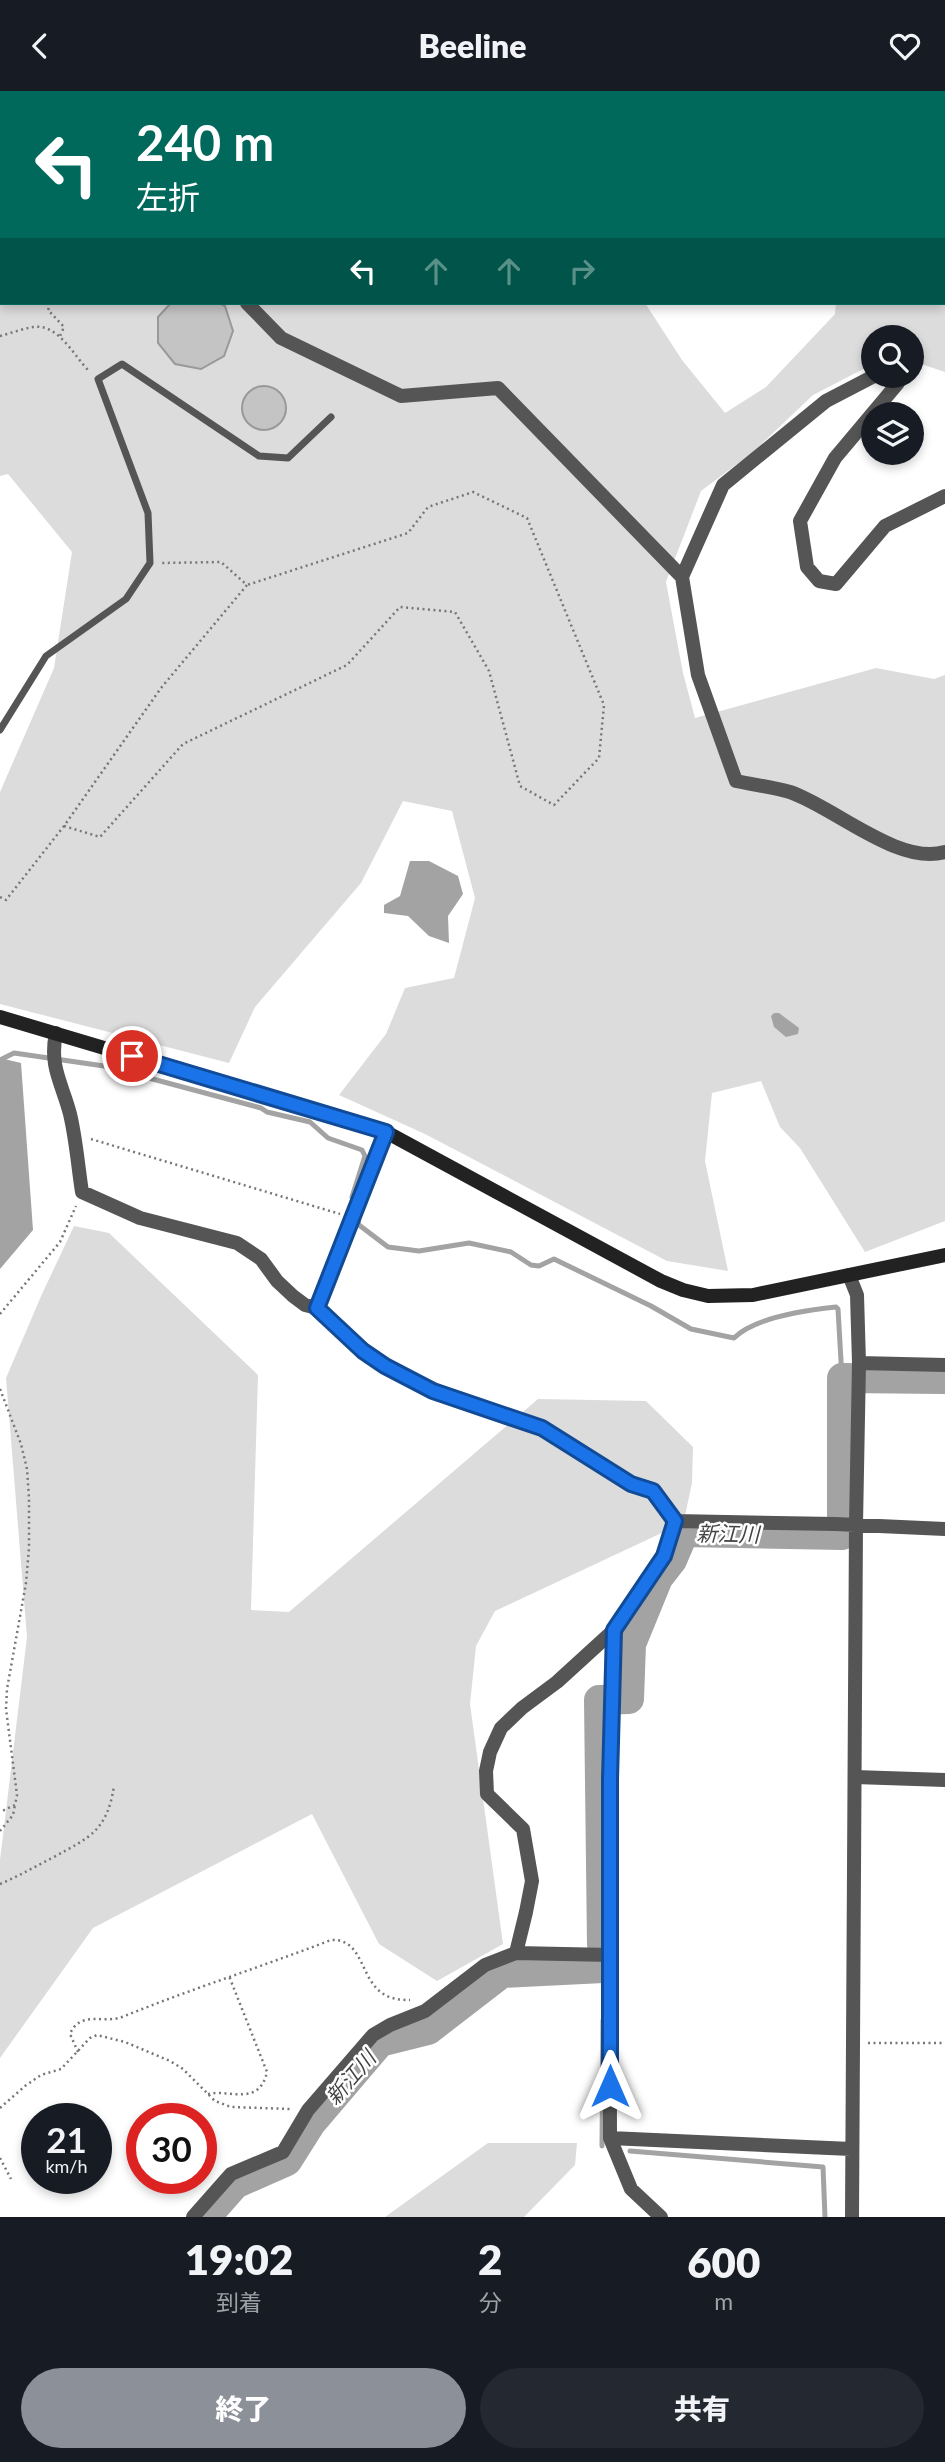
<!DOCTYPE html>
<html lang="ja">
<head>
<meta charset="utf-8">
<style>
	body { margin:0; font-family:Lato,"Noto Sans JP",sans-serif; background:#242831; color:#f1f3f6; height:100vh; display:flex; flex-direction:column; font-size:26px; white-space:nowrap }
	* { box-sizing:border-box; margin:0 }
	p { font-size:23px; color:#9ea1a6 }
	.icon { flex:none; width:38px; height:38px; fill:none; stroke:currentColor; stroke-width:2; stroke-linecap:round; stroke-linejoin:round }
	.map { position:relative; height:2126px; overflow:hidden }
	.sheet { display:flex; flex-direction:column; background:#171b24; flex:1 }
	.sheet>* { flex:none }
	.guide { position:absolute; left:0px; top:0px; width:945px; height:214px; box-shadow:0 4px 10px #0003; background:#00695c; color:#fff; overflow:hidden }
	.controls { position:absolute; left:861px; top:234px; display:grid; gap:14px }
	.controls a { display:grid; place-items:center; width:63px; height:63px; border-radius:50%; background:#171b24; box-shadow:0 4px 10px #0003; font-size:35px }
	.speed { position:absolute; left:21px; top:2012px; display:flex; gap:14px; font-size:35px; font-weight:700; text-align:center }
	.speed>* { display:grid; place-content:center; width:91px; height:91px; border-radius:50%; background:#171b24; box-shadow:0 4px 10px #0003; line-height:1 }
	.speed small { font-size:18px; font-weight:400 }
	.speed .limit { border:10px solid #d22; background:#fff; color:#111 }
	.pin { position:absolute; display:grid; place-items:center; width:60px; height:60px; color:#fff; margin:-30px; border:4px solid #fff; border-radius:50%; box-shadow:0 2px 7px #0007 }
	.me { position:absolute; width:77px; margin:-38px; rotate:0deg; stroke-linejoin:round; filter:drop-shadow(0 0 5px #0008) }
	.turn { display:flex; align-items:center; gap:24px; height:147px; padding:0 21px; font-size:32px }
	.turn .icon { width:91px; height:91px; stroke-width:2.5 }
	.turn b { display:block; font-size:49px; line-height:60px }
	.lanes { display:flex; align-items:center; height:66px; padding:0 21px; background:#0003; justify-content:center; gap:35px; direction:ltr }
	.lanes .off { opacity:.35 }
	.eta { display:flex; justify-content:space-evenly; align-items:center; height:119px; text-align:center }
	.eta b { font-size:42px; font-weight:800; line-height:49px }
	.action { display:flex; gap:14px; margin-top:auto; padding:14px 21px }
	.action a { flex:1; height:80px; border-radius:42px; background:#8c9099; color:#fff; font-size:28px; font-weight:800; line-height:80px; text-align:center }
	.action a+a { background:#242831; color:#f1f3f6 }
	header { display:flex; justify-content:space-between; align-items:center; height:91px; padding:0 21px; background:#171b24; font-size:32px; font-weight:800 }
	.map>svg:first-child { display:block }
	.green { fill:#dcdcdc }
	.water { fill:#a3a3a3 }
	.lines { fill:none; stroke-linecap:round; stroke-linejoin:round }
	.stream { stroke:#a3a3a3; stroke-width:5 }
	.river { stroke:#a3a3a3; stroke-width:30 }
	.building { fill:#c4c4c4; stroke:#999; stroke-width:2 }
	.path { stroke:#777; stroke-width:2.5; stroke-dasharray:2 3.5; stroke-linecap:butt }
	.lane { stroke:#555; stroke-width:7 }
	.street { stroke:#555; stroke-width:14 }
	.secondary { stroke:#222; stroke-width:14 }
	.route-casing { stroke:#114b97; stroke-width:18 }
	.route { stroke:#1a73e8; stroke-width:12 }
	.labels { text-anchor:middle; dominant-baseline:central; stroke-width:5; stroke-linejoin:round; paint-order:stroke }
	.water-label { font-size:21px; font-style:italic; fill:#444; stroke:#fff }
</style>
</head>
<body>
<header><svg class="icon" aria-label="back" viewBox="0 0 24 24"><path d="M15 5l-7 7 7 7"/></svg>Beeline<svg class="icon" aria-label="heart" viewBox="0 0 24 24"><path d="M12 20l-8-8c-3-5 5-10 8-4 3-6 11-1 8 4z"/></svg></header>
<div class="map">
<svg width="945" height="2126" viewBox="0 0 945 2126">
	<rect width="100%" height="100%" fill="#fff"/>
	<path class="green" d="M0 0H645V2H2V212H645L682 269 725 322 766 296 835 223 836 212H943V44H945V281L912 270V247H873V273L813 304 753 361 701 400 666 491 683 582 695 627 876 577 934 588 945 584V1130L865 1161 800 1057 780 1036 761 990 712 1002 705 1070 728 1180 667 1170 425 1043 339 1004 386 943 405 897 454 887 475 807 452 720 403 710 361 792 255 916 229 972 0 913V701L54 577 72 461 8 383 0 385Z
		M74 1135 109 1142 258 1284 251 1519 289 1521 538 1308 646 1310 693 1356 692 1392 683 1434 668 1439 495 1520 476 1555 470 1613 503 1853 437 1890 379 1853 312 1723 93 1837 0 1967V1769L27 1546 6 1287 42 1203Z
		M488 2052H577L575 2074 524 2126H385Z"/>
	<path class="water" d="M410 770H429L458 785 463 803 448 825 449 852 429 845 408 825 384 822V814L400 805Z
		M774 922H779L799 937 798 943 786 946 774 936 771 925Z
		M0 967 21 972 33 1139 0 1178Z"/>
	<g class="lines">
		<path class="stream" d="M0 969 14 962 104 975 261 1017 267 1021 310 1031 328 1047 362 1059 365 1065 352 1106 354 1113
			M357 1126 359 1134 388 1156 419 1160 469 1152 511 1161 531 1174 539 1175 554 1168 651 1215 691 1238 734 1247C755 1226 807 1219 836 1216L838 1218 842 1287
			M602 2055 603 1929
			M630 2060 823 2076 825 2126"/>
		<path class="river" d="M602 1853 599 1609 629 1608 631 1553 658 1487 672 1469 684 1441 842 1444V1287L945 1288
			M206 2126 235 2093 287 2070 311 2032 380 1951 428 1939 502 1882 603 1877"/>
	</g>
	<path class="building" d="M171 212H219L225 215 233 240 224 265 201 278 175 273 158 252V226Z
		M242 317a22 22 0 1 1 44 0a22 22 0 1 1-44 0Z"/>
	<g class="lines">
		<path class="path" d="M96 2 98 0
			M51 212 48 219 64 236 60 245
			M0 245C11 242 22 238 33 236 58 232 74 265 89 280
			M64 735 100 746 183 653 347 574 400 516 455 521 489 580 520 695 554 714 599 667 604 614 527 427 473 401 428 416 408 442 247 494
			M0 806 6 809 64 735 161 597 247 494 221 471 161 472
			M91 1048 340 1123
			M0 1223 60 1151 76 1115
			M0 1298 21 1353 27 1378 29 1407V1457L26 1492 7 1598 6 1618 17 1704 15 1714 0 1721
			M0 1740 13 1724 15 1714
			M0 1793C19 1785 36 1775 54 1766 90 1746 107 1740 114 1695
			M868 1952H945
			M78 1961 70 1943C80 1919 104 1933 122 1926 191 1898 261 1876 331 1849 363 1847 360 1887 382 1902 390 1908 401 1909 410 1909
			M208 2003C230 1998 259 2016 267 1981L229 1885
			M0 2017 25 1995 41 1984 61 1978 90 1947 97 1944 125 1951 170 1970 183 1978 215 2010 231 2016 291 2018
			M0 2067 11 2088"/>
		<path class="lane" d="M0 639 46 565 126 508 150 472 148 422 98 288 122 273 259 365 288 367 331 326"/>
		<path class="street" d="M816 2 817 0
			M0 168 2 167
			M247 212 281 247 401 305 498 297 682 486 698 584 736 690C754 694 773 696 790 701 834 716 899 775 945 761
			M892 285 898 292 835 367 800 430 807 476 819 490 836 493 885 435 945 405
			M682 486 723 394 826 310 874 285
			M56 942C49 976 62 992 70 1023 76 1048 78 1075 82 1101L140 1127 237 1152 261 1168 277 1190 293 1205 305 1214 317 1217 363 1260 385 1275 433 1300 542 1337 631 1393 653 1400 675 1430
			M849 1184 857 1204 859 1272 856 1433 852 2126
			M317 1217 386 1041
			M859 1272 945 1274
			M675 1430 835 1433 945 1438
			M614 1539 609 1688 610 2047 631 2098 661 2126
			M855 1686 945 1689
			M516 1862 526 1821 532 1790 523 1738 487 1703 486 1680 490 1661 501 1637 522 1617 557 1591 614 1539 664 1465 675 1430
			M610 2047 851 2058
			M193 2126 231 2083 283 2061 308 2019 373 1944 390 1934 425 1920 485 1874 516 1862 611 1864"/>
		<path class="secondary" d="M0 926 386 1041 661 1190 683 1199 708 1205 753 1204 945 1164"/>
	</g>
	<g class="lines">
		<defs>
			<path id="route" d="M132 965 386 1041 317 1217 363 1260 385 1275 433 1300 542 1337 631 1393 653 1400 675 1430 664 1465 614 1539 610 1688V1995"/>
		</defs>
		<use href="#route" class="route-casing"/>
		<use href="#route" class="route"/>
	</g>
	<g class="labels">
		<g class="water-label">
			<text transform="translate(728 1442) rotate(1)">新江川</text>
			<text transform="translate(350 1986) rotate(-49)">新江川</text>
		</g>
	</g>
</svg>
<div class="controls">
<a><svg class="icon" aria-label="search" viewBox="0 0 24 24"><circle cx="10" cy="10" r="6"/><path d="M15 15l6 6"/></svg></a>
<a><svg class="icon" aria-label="layers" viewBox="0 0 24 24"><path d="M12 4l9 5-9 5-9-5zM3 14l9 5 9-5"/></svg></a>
</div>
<div class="speed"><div>21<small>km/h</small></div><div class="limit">30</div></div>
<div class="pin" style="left:132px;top:965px;background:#d93025"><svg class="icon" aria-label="arrive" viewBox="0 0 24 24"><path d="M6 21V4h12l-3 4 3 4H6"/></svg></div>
<svg class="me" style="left:610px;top:1995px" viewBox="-20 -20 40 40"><path d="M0-17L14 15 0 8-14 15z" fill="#1a73e8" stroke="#fff" stroke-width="4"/></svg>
<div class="guide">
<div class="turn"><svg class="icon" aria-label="left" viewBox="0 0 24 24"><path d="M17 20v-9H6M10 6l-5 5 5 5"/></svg><div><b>240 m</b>左折</div></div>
<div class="lanes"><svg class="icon" aria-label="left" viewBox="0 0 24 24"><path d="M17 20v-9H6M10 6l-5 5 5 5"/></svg><svg class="icon off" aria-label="ahead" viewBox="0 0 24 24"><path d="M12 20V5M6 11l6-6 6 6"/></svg><svg class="icon off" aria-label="ahead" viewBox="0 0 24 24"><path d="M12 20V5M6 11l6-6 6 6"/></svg><svg class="icon off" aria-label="right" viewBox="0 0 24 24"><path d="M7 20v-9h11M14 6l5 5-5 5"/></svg></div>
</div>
</div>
<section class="sheet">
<div class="eta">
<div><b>19:02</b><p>到着</p></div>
<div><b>2</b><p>分</p></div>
<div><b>600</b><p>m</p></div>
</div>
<div class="action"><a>終了</a><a>共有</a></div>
</section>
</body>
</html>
